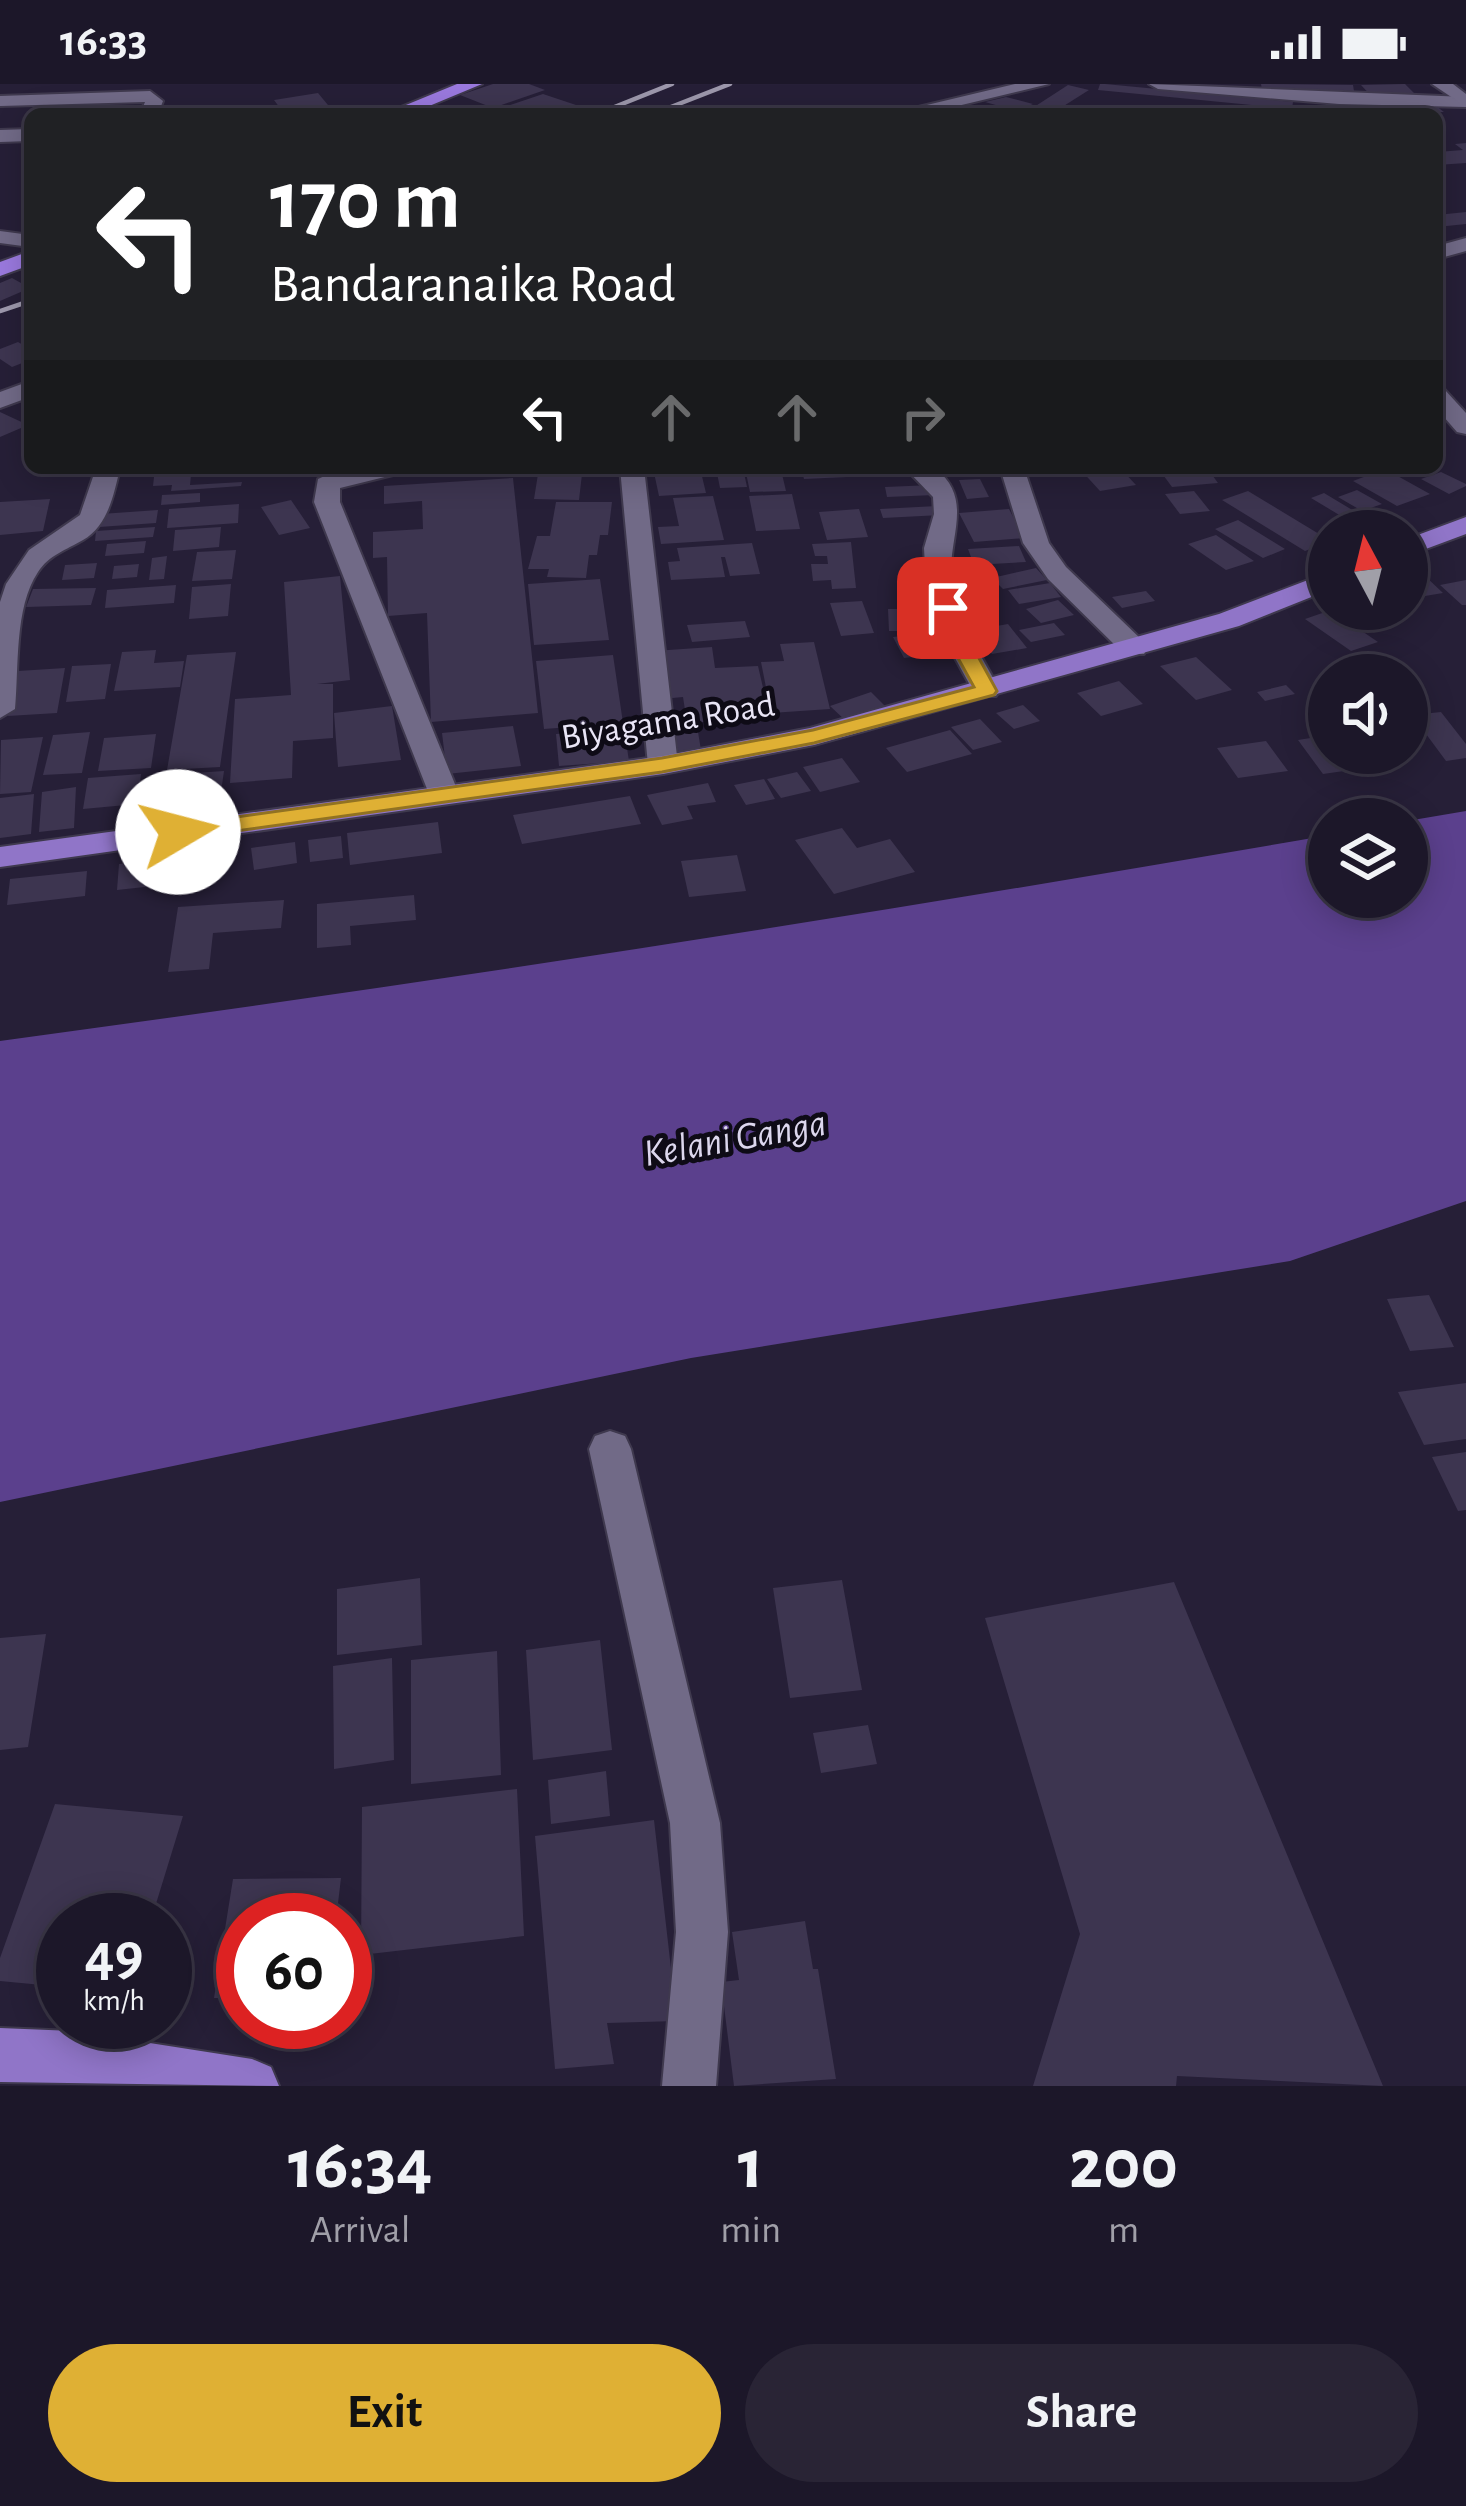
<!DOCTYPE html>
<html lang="en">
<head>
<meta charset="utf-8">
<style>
	body { margin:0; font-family:"Alegreya Sans",sans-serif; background:#292435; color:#f1f3f6; height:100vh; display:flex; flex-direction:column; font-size:45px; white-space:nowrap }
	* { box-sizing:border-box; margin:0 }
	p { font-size:39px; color:#a09fa8 }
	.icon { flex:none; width:66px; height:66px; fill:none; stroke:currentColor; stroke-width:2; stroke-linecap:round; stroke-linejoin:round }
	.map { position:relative; height:2002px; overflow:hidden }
	.sheet { display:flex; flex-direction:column; background:#1c1729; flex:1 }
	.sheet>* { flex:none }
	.guide { position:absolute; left:24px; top:24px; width:1419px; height:366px; border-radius:18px; box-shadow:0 6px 30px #0003,0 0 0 3px #3a3646; background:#202124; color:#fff; overflow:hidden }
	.needle { width:78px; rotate:353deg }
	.buttons { position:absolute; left:1308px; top:426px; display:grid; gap:24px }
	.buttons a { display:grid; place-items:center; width:120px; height:120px; border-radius:50%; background:#1c1729; box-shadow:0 6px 30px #0003,0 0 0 3px #3a3646; font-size:60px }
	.speed { position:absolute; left:36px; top:1809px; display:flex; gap:24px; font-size:60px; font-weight:700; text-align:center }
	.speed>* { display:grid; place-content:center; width:156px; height:156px; border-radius:50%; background:#1c1729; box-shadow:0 6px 30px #0003,0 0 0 3px #3a3646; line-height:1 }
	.speed small { font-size:30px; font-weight:400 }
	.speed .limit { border:18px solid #d22; background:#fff; color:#111 }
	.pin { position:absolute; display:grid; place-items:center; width:102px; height:102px; color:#fff; margin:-51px; border-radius:24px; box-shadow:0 6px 18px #0006 }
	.me { position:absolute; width:132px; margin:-66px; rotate:82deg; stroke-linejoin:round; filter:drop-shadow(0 0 9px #0008) }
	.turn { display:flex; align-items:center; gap:42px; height:252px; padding:0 48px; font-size:54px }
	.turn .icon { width:156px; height:156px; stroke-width:2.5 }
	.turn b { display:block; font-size:84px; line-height:102px }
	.lanes { display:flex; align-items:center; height:114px; padding:0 48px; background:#0003; justify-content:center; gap:60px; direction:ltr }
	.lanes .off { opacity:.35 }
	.eta { display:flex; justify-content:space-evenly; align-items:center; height:204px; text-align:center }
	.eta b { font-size:72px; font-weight:600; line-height:84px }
	.primary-button { display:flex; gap:24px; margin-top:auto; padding:24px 48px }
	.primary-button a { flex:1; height:138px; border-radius:72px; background:#dfb034; color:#111; font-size:48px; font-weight:600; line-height:138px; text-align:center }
	.primary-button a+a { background:#292435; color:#f1f3f6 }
	.status { display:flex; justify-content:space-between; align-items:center; height:84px; padding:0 60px; background:#1c1729; direction:ltr }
	.status svg { height:33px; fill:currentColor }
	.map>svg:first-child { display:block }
	.water { fill:#5b408d }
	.building { fill:#3d3550 }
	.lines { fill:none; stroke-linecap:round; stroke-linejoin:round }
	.minor-casing { stroke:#3f394e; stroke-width:4 }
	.tertiary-casing { stroke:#3f394e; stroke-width:4 }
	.primary-casing { stroke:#3f394e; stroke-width:4 }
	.trunk-casing { stroke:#3f394e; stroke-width:4 }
	.minor { fill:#716a87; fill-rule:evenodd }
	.tertiary { fill:#716a87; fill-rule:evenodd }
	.primary { fill:#9075c8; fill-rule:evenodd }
	.trunk { fill:#9a79de; fill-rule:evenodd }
	.rail { stroke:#9d98ac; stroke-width:4.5 }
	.route { fill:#dfb034; stroke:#917222; stroke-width:3 }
	.labels { text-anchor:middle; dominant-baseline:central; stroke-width:10; stroke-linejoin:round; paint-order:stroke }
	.street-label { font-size:36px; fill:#e9e5f6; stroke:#0e0b16 }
	.water-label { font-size:39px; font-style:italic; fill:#dcd7ed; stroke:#0e0b16 }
</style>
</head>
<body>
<div class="status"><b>16:33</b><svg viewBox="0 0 49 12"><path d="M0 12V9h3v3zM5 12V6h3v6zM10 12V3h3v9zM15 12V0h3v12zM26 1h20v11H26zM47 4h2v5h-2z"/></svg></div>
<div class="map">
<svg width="1466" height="2002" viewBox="0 0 1466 2002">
	<rect width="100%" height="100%" fill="#261f37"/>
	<path class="water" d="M1466 727V1117L1290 1177 691 1274 0 1418V957C445 897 887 828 1329 751V813H1407V737Z"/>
	<path class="building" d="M493 0H529L545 6 493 24 460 11Z
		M1100 0H1105L1293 18 1292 25 1098 6Z
		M1261 0 1353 1 1354 7 1341 6 1342 10 1262 6Z
		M1405 0 1417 12 1373 14 1361 1Z
		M1068 1 1089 6 1051 30 1031 25Z
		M318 9 328 21 283 28 274 16Z
		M543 10 579 22 557 30 495 26Z
		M1006 13 1033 20 1017 27 985 18Z
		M1432 19 1444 28 1368 30 1363 26Z
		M1466 59V79L1437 81V68L1463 66 1455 60Z
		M1466 128V140L1437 143V131Z
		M12 194 30 204 0 217V199Z
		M18 258 30 265V276L12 283 0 275V265Z
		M0 328 28 341 0 353Z
		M653 384H700L706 409 659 412Z
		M716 384H743L747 403 720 404Z
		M745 384H794L795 390H782L786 407 750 408Z
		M801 384H844L847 393 804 395Z
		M1079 384H1120L1136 401 1100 407Z
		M1158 384H1207L1218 399 1172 403Z
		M1385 385 1430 410 1397 422 1353 397Z
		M1441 388 1466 400V402L1449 410 1421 395Z
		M538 390H582L579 416 534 415Z
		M191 391 190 401 242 398 241 402 171 407 172 401 153 402 154 393Z
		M513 394 538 629 431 638 427 529 388 532 387 473 373 474V448L423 445 422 417 384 420V402Z
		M980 395 989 413 967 415 959 396Z
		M932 401 935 411 887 413 885 403Z
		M1357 406 1382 420 1362 427 1338 413Z
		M1194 407 1210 427 1180 430 1165 410Z
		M1248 407 1329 456V458L1305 467 1222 416Z
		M200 409V418L161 421 162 411Z
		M1324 409 1354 427 1341 432 1311 414Z
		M792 410 800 445 756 447 749 412Z
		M713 412 724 456 661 460 658 443 679 442 673 414Z
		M50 415 43 447 0 451V418Z
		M291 416 310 444 279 451 261 423Z
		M556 418H612L608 451H600L597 471H589L586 494 547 493 549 485H528L537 452H550Z
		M239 420 238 439 167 444 169 425Z
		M937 422 941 431 883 434 880 425Z
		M859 425 868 453 827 456 819 428Z
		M1009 425 1024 454 974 458 959 429Z
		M158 426 156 439 99 443 101 430Z
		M1372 429 1394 440 1363 447 1348 438Z
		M1238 436 1285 465 1263 474 1215 445Z
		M155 443 153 453 95 457 96 447Z
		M221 443 219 463 173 467 175 446Z
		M1216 451 1254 477 1226 486 1188 460Z
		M146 457 144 469 105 472 107 460Z
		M851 458 856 504 832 505 831 496 813 497 811 480H828L827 472H815L812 460Z
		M752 459 760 490 730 492 725 473H721L725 493 671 496 668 478 680 477 677 464Z
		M1019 462 1026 478 974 481 968 465Z
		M236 466 232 495 192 497 197 468Z
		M167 472 164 495 149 496 152 474Z
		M97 479 94 494 62 496 65 481Z
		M139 480 137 493 112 495 114 482Z
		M1036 484 1047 496 1003 505 992 494Z
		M1424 491 1443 509 1407 515V494Z
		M340 492 350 596 317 600H333V654L293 657 292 694 230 699 235 615 291 611 284 498Z
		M600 495 609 556 534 561 528 500Z
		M1466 496V521H1462L1440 501Z
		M1050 499 1061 513 1019 520 1008 506Z
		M231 500 228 532 189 535 192 503Z
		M176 501 174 519 105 524 107 506Z
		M96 504 91 521 26 523 33 505Z
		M1146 507 1155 517 1122 524 1112 513Z
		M1058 516 1074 531 1041 539 1026 525Z
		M862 517 874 549 841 552 830 519Z
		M888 525H924L926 547H889Z
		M1331 526 1378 558 1351 567 1305 535Z
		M745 537 750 553 692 558 687 541Z
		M1054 539 1065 551 1031 558 1019 546Z
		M1008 540 1027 564 992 570 974 546Z
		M934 548 945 569 904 574 893 553Z
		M814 558 830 625 771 629 761 578 784 577 780 560Z
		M712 563 715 584 758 582 770 634 687 639 683 613 662 615 654 567Z
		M156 566 154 579 184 577 180 603 114 607 122 568Z
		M236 568 220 683 167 686 187 571Z
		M613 571 623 639 544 645 536 577Z
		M1196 573 1232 606 1196 616 1160 582Z
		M111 580 105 615 66 618 72 582Z
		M65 584 57 629 8 632 18 587Z
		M1119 597 1143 620 1101 632 1077 609Z
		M1286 601 1295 610 1265 617 1257 608Z
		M871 608 887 624 846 637 830 622Z
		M1023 621 1040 637 1014 645 996 629Z
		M392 622 401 676 338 683 334 629Z
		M1441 628 1466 660V674L1446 677 1412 631Z
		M980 635 1002 658 973 666 951 643Z
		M513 642 521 682 447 690 442 649Z
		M624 645 629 677 559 682 556 650Z
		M950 646 972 670 907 688 886 664Z
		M90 648 82 689 43 691 53 651Z
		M698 648 701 666 665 669 662 651Z
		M156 650 151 684 98 687 104 654Z
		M1329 651V669H1353L1365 684 1323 690 1298 656Z
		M43 653 31 708 0 710 1 656Z
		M1266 657 1288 687 1238 694 1217 664Z
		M842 674 860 698 820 708 803 683Z
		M224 687 220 715 159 719 164 691Z
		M797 688 811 707 781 714 767 695Z
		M141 690 137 720 83 725 88 694Z
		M764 695 775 715 746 721 734 701Z
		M708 699 716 718 687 722 693 735 662 741 647 711Z
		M76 703 74 744 39 748 42 708Z
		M34 710 31 750 0 754V714Z
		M630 712 641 740 522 760 513 731Z
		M438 738 442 769 350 781 347 749Z
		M842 744 857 764 890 755 915 788 834 810 795 756Z
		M341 752 343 774 310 778 308 756Z
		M295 758 297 779 254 786 251 764Z
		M737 771 746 807 689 813 681 777Z
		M164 775 163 801 117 806 119 780Z
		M87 787 85 812 7 821 10 795Z
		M414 811 416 836 350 842 351 861 317 864V820Z
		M284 816 281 844 213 849 209 885 168 888 178 823Z
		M1429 1211 1454 1263 1410 1267 1387 1215Z
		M1466 1299V1355L1424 1361 1398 1308Z
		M1466 1368V1426L1458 1427 1432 1373Z
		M420 1494 422 1561 337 1571V1505Z
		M842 1496 862 1606 790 1614 773 1504Z
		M1174 1498 1383 2002 1177 1992 1176 2002H1033L1080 1850 985 1534Z
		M46 1550 28 1663 0 1666V1554Z
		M600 1556 612 1666 533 1676 526 1566Z
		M497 1567 501 1691 411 1700V1576Z
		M392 1574 394 1676 334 1685 333 1582Z
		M868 1641 877 1680 821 1689 813 1649Z
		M606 1687 610 1732 551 1740 548 1696Z
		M517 1705 524 1852 361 1871 362 1723Z
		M55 1720 183 1732 151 1836H63V1903L0 1897V1874Z
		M654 1736 677 1937 607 1939 614 1980 555 1985 535 1752Z
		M341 1794 336 1836H243V1914H214L233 1795Z
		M805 1837 813 1885H818L836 1995 734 2002 721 1898 739 1896 732 1848Z"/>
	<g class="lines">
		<defs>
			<path id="minor" d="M1015 0H1049L924 30H889Z
				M1149 0 1466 13V23L1339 20 1158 5Z
				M150 7 163 17 158 30H140L145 18 0 22V12Z
				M30 45V57L0 58V46Z
				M0 147 30 151V163L0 159Z
				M1466 154V167L1437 175V162Z
				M30 297V313L0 324V308Z
				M1437 304 1445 306 1466 329V350L1457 348 1437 325Z
				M96 384H120C114 410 108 442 83 456 66 466 49 471 38 488 14 524 19 584 15 625L0 634V518L6 500 29 466 80 431Z
				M404 384 401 389 340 404V418L459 710 444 719 429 710 314 418 318 395 342 384Z
				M620 384H644L678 681 663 690 648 681Z
				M905 384H935C978 418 943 459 953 504 962 541 982 574 1000 606L996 612H976L945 556 926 501 924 464 934 430 933 413Z
				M1000 384H1024L1049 459 1066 483 1144 558 1148 564 1144 570H1124L1048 495 1023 459Z
				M610 1347 625 1352 631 1365 720 1739 728 1848 716 2002H662L676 1848 670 1739 589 1365 595 1352Z"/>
			<path id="tertiary" d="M1432 0H1453L1466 10V23Z"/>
			<path id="primary" d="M1466 433V450L1407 472V455Z
				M1329 488V506L1239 542 814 661 663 690 0 783V763L663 672 810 644 1219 530Z
				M0 1944 73 1947 252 1975 271 1983 279 2002 0 1998Z"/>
			<path id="trunk" d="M457 0H482L410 30H384Z
				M30 167V181L0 192V178Z"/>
		</defs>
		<use href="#minor" class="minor-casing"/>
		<use href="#tertiary" class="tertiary-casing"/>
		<use href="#primary" class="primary-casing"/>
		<use href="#trunk" class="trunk-casing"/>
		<use href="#minor" class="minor"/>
		<use href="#tertiary" class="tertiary"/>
		<use href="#primary" class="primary"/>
		<use href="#trunk" class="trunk"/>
		<path class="rail" d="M597 30 672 0
			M653 30 730 0
			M0 227 30 217"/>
	</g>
	<path class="route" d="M948 517 958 524 969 556 997 607 994 611 814 659 662 688 178 755 166 748 178 741 662 674 813 646 974 603 948 556 938 524Z"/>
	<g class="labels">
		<g class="street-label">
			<text transform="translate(668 637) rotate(-9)">Biyagama Road</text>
		</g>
		<g class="water-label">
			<text transform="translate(735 1055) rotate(-10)">Kelani Ganga</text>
		</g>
	</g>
</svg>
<div class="buttons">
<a><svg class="needle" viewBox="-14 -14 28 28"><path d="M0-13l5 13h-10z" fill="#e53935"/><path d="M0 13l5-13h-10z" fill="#a09fa8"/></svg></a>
<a><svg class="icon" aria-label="sound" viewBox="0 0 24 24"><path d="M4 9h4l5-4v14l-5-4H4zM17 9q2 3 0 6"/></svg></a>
<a><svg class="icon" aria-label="layers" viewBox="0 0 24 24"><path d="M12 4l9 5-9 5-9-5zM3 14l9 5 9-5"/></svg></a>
</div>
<div class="speed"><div>49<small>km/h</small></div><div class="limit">60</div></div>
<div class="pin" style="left:948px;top:524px;background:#d93025"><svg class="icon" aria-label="arrive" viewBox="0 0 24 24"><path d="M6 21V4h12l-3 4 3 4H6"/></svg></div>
<svg class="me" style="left:178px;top:748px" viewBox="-20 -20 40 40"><circle r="19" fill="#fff"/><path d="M0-13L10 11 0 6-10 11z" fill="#dfb034"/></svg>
<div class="guide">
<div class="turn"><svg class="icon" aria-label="left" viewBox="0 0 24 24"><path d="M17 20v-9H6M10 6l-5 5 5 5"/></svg><div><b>170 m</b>Bandaranaika Road</div></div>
<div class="lanes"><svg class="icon" aria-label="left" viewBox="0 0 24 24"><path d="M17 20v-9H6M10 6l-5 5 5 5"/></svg><svg class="icon off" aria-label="ahead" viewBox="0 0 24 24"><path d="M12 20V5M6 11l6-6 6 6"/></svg><svg class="icon off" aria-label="ahead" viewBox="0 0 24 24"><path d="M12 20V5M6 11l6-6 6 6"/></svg><svg class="icon off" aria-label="right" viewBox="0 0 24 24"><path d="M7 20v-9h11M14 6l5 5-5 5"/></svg></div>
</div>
</div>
<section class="sheet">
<div class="eta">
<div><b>16:34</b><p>Arrival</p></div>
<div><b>1</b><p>min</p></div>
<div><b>200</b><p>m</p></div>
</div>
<div class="primary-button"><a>Exit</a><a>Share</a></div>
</section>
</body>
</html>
